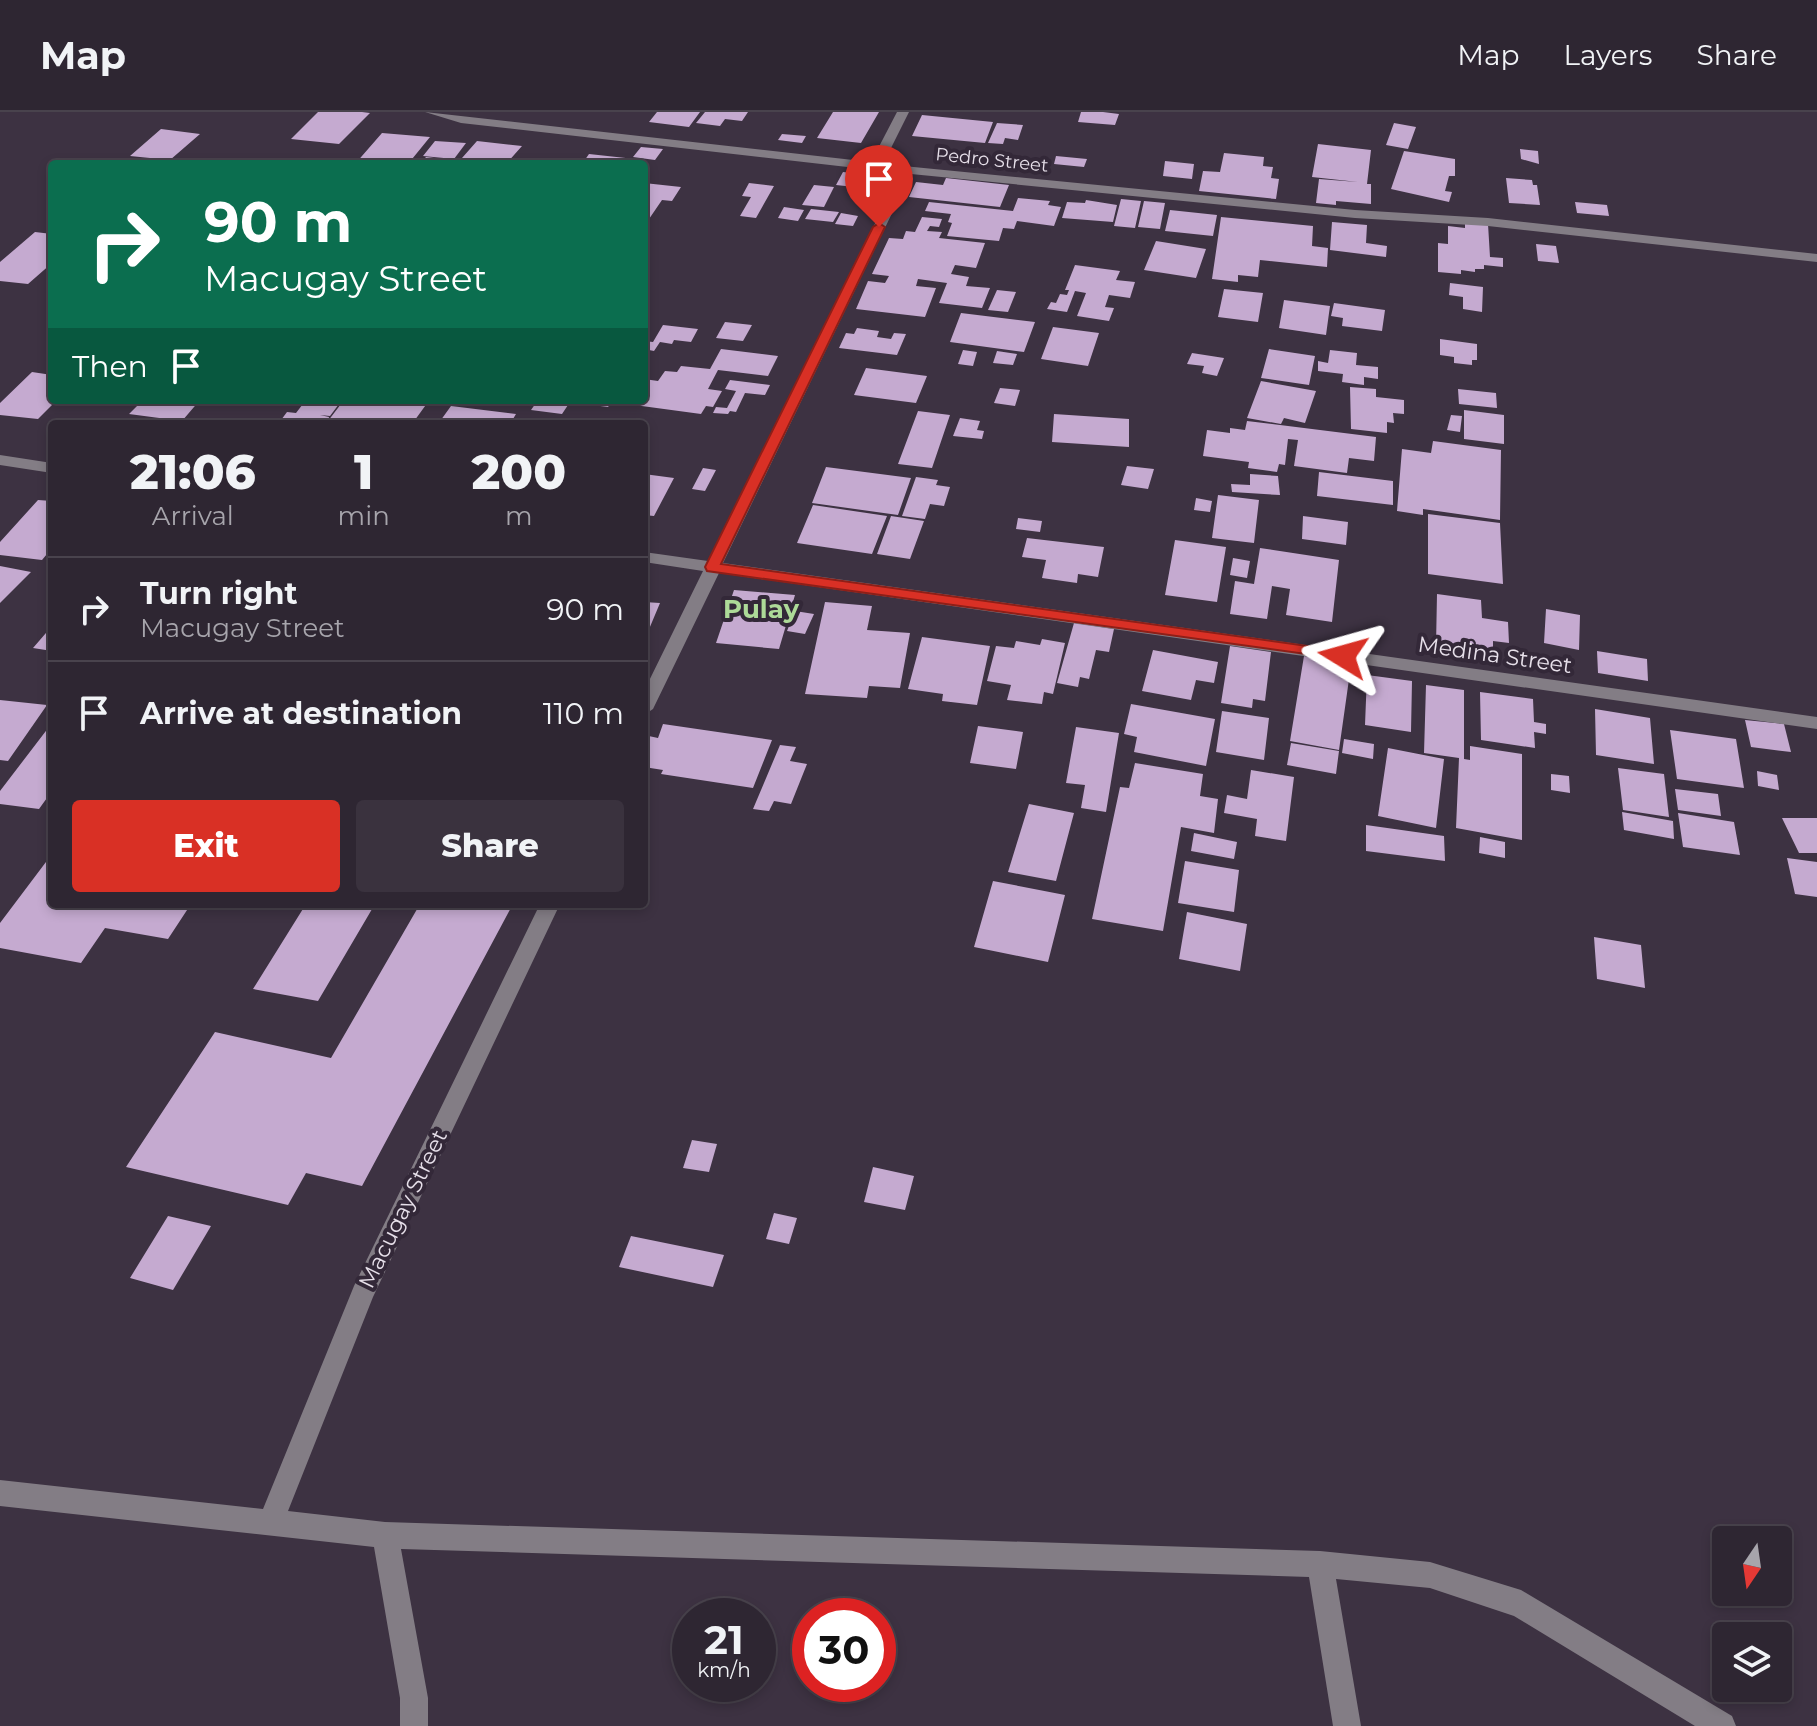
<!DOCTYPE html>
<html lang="en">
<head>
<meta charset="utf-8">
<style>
	body { margin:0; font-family:Montserrat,sans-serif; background:#3a323e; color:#f1f3f6; height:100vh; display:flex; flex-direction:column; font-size:30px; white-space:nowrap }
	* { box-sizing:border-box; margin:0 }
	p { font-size:26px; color:#a7a5ac }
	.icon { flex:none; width:44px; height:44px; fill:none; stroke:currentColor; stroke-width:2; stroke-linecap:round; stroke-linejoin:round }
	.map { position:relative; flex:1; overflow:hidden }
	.drawer { position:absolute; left:48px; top:308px; width:600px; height:488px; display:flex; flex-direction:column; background:#2e2632; border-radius:8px; box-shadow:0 4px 12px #0003,0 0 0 2px #49434d }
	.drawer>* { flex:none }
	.top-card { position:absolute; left:48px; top:48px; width:600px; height:244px; border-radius:8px; box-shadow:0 4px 12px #0003,0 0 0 2px #49434d; background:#0b6e4f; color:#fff; overflow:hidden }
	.needle { width:52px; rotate:193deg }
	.buttons { position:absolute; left:1712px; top:1414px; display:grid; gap:16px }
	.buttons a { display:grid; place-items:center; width:80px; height:80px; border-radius:8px; background:#2e2632; box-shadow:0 4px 12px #0003,0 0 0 2px #49434d; font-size:40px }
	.speed { position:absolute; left:672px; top:1486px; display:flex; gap:16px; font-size:40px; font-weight:700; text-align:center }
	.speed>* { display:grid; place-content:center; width:104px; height:104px; border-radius:50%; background:#2e2632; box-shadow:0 4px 12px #0003,0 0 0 2px #49434d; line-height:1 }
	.speed small { font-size:20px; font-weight:400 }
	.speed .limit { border:12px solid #d22; background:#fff; color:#111 }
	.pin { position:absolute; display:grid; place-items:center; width:68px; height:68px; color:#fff; margin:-82px -34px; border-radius:50% 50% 50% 0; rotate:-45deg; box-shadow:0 0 8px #0007 }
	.pin .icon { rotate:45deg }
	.me { position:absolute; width:88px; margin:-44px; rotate:278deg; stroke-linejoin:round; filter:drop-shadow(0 0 6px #0008) }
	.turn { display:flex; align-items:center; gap:28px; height:168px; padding:0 24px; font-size:36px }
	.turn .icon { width:104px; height:104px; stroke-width:2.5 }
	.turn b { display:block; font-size:56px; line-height:68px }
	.then { display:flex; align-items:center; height:76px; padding:0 24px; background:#0003; gap:16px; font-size:30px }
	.eta { display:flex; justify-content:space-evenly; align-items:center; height:136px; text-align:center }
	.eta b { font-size:48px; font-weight:800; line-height:56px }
	.primary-button { display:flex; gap:16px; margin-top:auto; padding:16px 24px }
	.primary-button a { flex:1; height:92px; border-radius:8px; background:#d93025; color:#fff; font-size:32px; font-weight:800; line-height:92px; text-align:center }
	.primary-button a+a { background:#3a323e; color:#f1f3f6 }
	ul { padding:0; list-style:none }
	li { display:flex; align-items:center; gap:24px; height:104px; padding:0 24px; border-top:2px solid #49434d }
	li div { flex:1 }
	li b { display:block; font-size:30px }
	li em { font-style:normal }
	header { display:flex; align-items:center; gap:48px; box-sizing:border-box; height:112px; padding:0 40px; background:#2e2632; border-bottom:2px solid #49434d }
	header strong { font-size:38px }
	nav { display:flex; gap:44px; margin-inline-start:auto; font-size:28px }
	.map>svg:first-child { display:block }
	.building { fill:#c5aad0 }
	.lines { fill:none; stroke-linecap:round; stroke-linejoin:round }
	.minor { fill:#837d85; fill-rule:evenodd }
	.route { fill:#d93025; stroke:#8d1f18; stroke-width:2 }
	.labels { text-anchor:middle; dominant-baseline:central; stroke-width:8; stroke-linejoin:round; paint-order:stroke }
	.far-street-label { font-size:18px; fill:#e7e0ea; stroke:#332838 }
	.street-label { font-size:22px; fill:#e7e0ea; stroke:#332838 }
	.quarter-label { font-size:26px; font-weight:bold; fill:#adda98; stroke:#332838 }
</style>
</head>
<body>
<header>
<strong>Map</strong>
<nav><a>Map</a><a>Layers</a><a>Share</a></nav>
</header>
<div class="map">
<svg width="1817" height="1614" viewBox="0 0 1817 1614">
	<rect width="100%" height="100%" fill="#3d3242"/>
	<path class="building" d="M318 0H362L370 1 339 32 291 27Z
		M657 0H700L689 15 649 10Z
		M705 0H748L742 9 725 7 720 14 696 11Z
		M833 0H879L861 31 817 26Z
		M1081 0H1103L1119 2 1115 13 1078 10Z
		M922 3 993 10 985 31 912 24Z
		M997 11 1023 13 1018 28 1005 26 1003 32 988 31Z
		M1394 11 1416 15 1408 37 1386 33Z
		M161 17 200 22 170 48 130 44Z
		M382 21 430 25 408 52H355Z
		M782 22 806 24 802 31 778 28Z
		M435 29 466 31 454 47 423 44Z
		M477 29 522 34 507 51 462 46Z
		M1318 32 1371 38 1367 72H1371V92L1336 89V93L1316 91 1319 67 1358 70 1312 65Z
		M641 35 663 37 655 48 633 45Z
		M1520 37 1538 39 1539 52 1521 47Z
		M1404 39 1455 47V64H1449L1445 79 1452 80 1449 90 1391 77Z
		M1224 41 1264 45 1263 54 1273 55 1271 66 1279 67 1276 87 1199 79 1203 59 1220 60Z
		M589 42 644 48 641 52H582Z
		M1056 44 1087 47 1084 55 1054 52Z
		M426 45 467 50 466 52H420Z
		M1165 49 1194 52 1192 67 1163 64Z
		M843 60 870 63 864 76 836 73Z
		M946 66 1009 73 1000 95 909 85 916 70 943 73Z
		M1506 66 1532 68 1533 73H1537L1540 93 1509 91Z
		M644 71 681 75 672 89 662 88 649 107 644 106Z
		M749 71 774 74 756 106 740 104 751 85 742 84Z
		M814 73 834 75 824 95 802 93Z
		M1018 86 1050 89 1048 93 1061 95 1054 114 1017 109 1014 117 1003 116 999 129 947 124 952 111 948 110 951 102 925 99 929 90 1013 99Z
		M1121 87 1141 89 1135 116 1114 114Z
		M1086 88 1117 93 1113 110 1062 106 1067 90 1085 91Z
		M1144 89 1165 91 1160 117 1138 115Z
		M1575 90 1607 93 1609 104 1577 101Z
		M784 95 804 98 798 109 778 106Z
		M811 97 839 100 833 110 805 107Z
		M1170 98 1217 103 1213 124 1165 119Z
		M841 101 858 104 853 114 835 112Z
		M922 105 942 107 939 115 930 114 927 119 942 120 939 126 985 131 976 156 955 153 951 162 969 165 966 174 990 176 982 196 939 191 947 171 918 167 916 174 936 176 925 205 856 197 868 169 885 171 889 164 872 162 889 126 903 127 906 119 915 120Z
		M1221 105 1313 114 1312 134 1328 136 1327 155 1260 148 1258 165 1238 163V170L1212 167Z
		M1332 110 1367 113 1366 131 1387 134 1386 145 1330 138Z
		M1465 110 1488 112 1490 145 1503 146V155L1484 153V157H1475V160L1461 158V162L1438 160V131L1448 132V114L1465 116Z
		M35 120 52 122V151L28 172 0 169V150Z
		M1156 129 1206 137 1196 166 1144 158Z
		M1536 132 1556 134 1559 151 1538 149Z
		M1075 153 1120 159 1116 168 1135 170 1130 186 1109 183 1105 195 1114 196 1109 209 1077 204 1086 181 1075 179 1067 200 1047 197 1051 190 1056 191 1060 182 1067 183 1069 178H1065Z
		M1450 171 1483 175 1482 200 1463 197V185L1449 183Z
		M1224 177 1263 181 1258 210 1218 205Z
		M997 178 1016 180 1008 200 988 198Z
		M1284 188 1330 194 1326 223 1279 216Z
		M1334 191 1385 198 1382 219 1342 214 1343 206 1331 204Z
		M961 201 1035 210 1024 240 950 230Z
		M725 210 752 213 743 229 716 226Z
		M663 213 698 217 691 230 674 228 672 232 660 230 654 239 644 237V229L653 230Z
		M1053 215 1099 221 1088 254 1041 247Z
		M857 216 879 219 877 225 891 227 894 221 906 222 897 243 839 236 846 221 854 222Z
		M1440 227 1477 232V248H1472V253L1454 251V245L1440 243Z
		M721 237 778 244 768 264 718 258 708 277 722 279 713 295 706 294 701 302 627 292 630 288H644V267L658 269 665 259 677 260 681 254 710 257Z
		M1269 237 1315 244 1309 273 1261 266Z
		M963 238 977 240 973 254 958 252Z
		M1330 238 1357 241 1356 253 1378 255V267L1364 265V273L1342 270 1343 262 1318 259V249L1328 251Z
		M997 239 1017 242 1013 253 993 251Z
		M1192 241 1224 246 1217 264 1202 261 1204 254 1187 252Z
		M866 256 927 264 916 291 854 283Z
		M32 260 52 263V288H57L38 307 0 303V291Z
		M730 268 770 273 765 283 745 281 736 300 730 299 728 302 713 301 716 295 727 296 736 279 725 277Z
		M1261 269 1316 279 1305 311 1284 306 1281 312 1247 306Z
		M1350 275 1376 277V285L1404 288V302L1393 301 1394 311 1387 310V321L1351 317Z
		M1000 276 1020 278 1015 294 994 291Z
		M1458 277 1496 281 1497 296 1459 292Z
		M143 288H200L182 309 129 302Z
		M306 288H342L330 304 320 303 329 305 328 309 344 288 428 290 412 312H278L287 300 296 301Z
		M538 288H613L608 295 570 290 562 302 531 298Z
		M451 294 516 302 510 312H438Z
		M1464 298 1504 303V332L1464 327Z
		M918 299 950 303 932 356 898 352Z
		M1054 302 1129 307V335L1052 330Z
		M1451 303 1462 304 1460 320 1447 318Z
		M960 306 980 309 977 318 984 319 982 327 953 324Z
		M1247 309 1376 325 1374 349 1349 346 1347 361 1294 354 1298 328 1288 327 1285 353 1279 352 1277 360 1248 356 1249 350 1203 344 1207 318 1230 321V316L1245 318Z
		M1433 329 1501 338 1500 408 1423 397V403L1397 399 1402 337 1431 341Z
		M1127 354 1154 357 1148 377 1121 373Z
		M826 355 911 366 898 403 812 391Z
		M703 356 716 358 705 379 692 377Z
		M1319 360 1393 369V393L1317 384Z
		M644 362 674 366 654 404 644 403Z
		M1250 362 1278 364 1280 383 1232 380 1231 372 1250 373Z
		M916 365 938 368 936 373 950 375 944 394 930 392 925 407 902 404Z
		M1218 383 1259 388 1254 431 1212 426Z
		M1196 386 1212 389 1210 400 1194 398Z
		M38 388 52 389V436L42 448 0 443V430Z
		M813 393 887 404 872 442 797 431Z
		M1428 402 1500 411 1503 472 1428 462Z
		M891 404 924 409 910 447 877 442Z
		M1303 404 1348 410 1346 433 1302 427Z
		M1018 406 1042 409 1040 420 1016 417Z
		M1027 426 1104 435 1098 465 1078 462 1077 471 1042 466 1046 448 1022 445Z
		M1175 428 1226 435 1217 490 1165 483Z
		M1260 436 1339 448 1332 510 1286 503 1290 477 1272 474 1267 507 1230 502 1235 469 1254 472Z
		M1233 446 1250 449 1247 466 1230 463Z
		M0 454 31 460 0 491Z
		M734 478 795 483 779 537 716 531Z
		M1437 482 1481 488 1482 506 1508 510 1509 531 1493 529V542L1436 534Z
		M644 490 660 491 647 522H644Z
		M825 490 872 494 867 518 910 521 900 576 869 574 867 586 805 582Z
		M1546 497 1580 503 1579 538 1544 531Z
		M795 499 814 502 805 522 787 519Z
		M1074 511 1114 517 1109 540 1096 538 1089 567 1080 565 1078 575 1057 571Z
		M52 514V539L33 536Z
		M922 525 990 534 977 593 942 589 943 582 908 577Z
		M1042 527 1065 531 1053 582 1044 580 1042 592 1007 588 1011 573 987 569 996 534 1014 536 1016 529 1040 533Z
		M1230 534 1271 540 1265 589 1253 587 1252 596 1221 591Z
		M1153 538 1218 550 1214 571 1196 568 1191 588 1142 579Z
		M1597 539 1647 547 1648 569 1598 561Z
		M1304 544 1351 553 1339 638 1290 629Z
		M1367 563 1412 569 1411 620 1365 613Z
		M1426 573 1464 578V647L1470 648V634L1522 642V728L1456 716 1459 646 1424 641Z
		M1480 580 1533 587 1534 610 1546 612V622L1534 620 1535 636 1481 628Z
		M0 588 47 593 8 649 0 648Z
		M1131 592 1215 607 1206 654 1134 640 1137 625 1124 622Z
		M1595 597 1650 606 1654 652 1596 643Z
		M1222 599 1269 606 1264 648 1216 640Z
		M1745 608 1784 612 1791 640 1751 635Z
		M52 611V679L39 697 0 692V679Z
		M663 612 772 628 753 676 661 662 663 658 644 655V623L658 626Z
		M978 614 1023 620 1016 657 970 651Z
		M1076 615 1119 621 1106 700 1081 696 1085 673 1066 671Z
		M1670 618 1736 627 1744 676 1677 667Z
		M1344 627 1374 632 1373 647 1342 641Z
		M1291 631 1339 639 1336 662 1287 653Z
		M780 633 796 635 790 649 807 652 791 692 774 689 769 699 753 697Z
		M1388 636 1444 647 1436 716 1378 704Z
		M1135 651 1203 662 1200 684 1218 687 1214 721 1181 715 1163 819 1092 807 1120 675 1129 676Z
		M1618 656 1664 662 1669 705 1623 698Z
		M1251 658 1294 665 1286 729 1255 724 1257 707 1224 701 1227 683 1247 687Z
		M1757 659 1777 663 1779 678 1758 674Z
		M1551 662 1569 664 1570 681 1551 678Z
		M1675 677 1718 682 1721 704 1678 698Z
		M1029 692 1074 701 1056 769 1008 760Z
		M1622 700 1673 709 1674 727 1624 718Z
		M1678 701 1734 710 1740 743 1683 735Z
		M1782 706H1817V741H1799Z
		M1366 713 1444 724 1445 749 1366 739Z
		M1194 721 1237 730 1234 747 1191 739Z
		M1480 725 1505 730V746L1479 741Z
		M52 742V792H191L168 827 105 816 81 851 0 836V811Z
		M1787 746 1817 750V785L1795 782Z
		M1185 749 1239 758 1234 800 1178 791Z
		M993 769 1065 783 1048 850 974 835Z
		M306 792H375L318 889 253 877Z
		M420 792H513L362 1074 306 1061 288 1093 126 1055 215 920 331 946Z
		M1187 800 1247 812 1240 859 1179 847Z
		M1594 825 1641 833 1645 876 1597 867Z
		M692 1028 717 1032 709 1060 683 1056Z
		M873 1055 914 1064 905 1098 864 1090Z
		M774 1101 797 1106 789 1132 766 1127Z
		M168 1104 211 1114 173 1178 130 1166Z
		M631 1124 724 1143 713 1175 619 1155Z"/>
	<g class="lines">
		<path class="minor" d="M425 0 871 50 897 0H909L883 52 1355 98 1488 106 1817 142V150L1488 114 1355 106 911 62 723 451 1817 605V617L719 461 653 597 644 603V579L703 459 644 450V440L708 449 900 61 461 11Z
			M0 343 52 351V361L0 353Z
			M540 792H560L373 1185 288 1399 385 1410 1320 1439 1430 1450 1521 1478 1732 1604 1736 1614H1695L1514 1504 1430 1476 1336 1467 1361 1614H1333L1309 1465 401 1437 428 1586V1614H400V1586L374 1435 0 1394V1368L263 1397 354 1174Z"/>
	</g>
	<path class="route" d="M879 111 885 115 721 452 1343 539 1351 544 1349 548 707 459 705 455 873 115Z"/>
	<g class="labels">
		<g class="far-street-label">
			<text transform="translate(992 48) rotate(6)">Pedro Street</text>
		</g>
		<g class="street-label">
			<text transform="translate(1495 543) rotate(8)">Medina Street</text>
			<text transform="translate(403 1097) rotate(-64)">Macugay Street</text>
		</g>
		<g class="quarter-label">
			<text x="761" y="497">Pulay</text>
		</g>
	</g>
</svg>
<div class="buttons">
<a><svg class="needle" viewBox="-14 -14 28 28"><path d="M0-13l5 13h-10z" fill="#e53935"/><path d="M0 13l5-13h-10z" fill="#a7a5ac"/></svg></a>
<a><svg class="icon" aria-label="layers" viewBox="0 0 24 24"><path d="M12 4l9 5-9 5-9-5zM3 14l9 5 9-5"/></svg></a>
</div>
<div class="speed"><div>21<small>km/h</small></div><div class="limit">30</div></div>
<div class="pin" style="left:879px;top:115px;background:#d93025"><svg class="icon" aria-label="arrive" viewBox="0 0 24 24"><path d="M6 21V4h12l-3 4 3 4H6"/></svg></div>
<svg class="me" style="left:1343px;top:544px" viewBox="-20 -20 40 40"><path d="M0-17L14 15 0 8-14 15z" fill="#d93025" stroke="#fff" stroke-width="4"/></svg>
<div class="top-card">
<div class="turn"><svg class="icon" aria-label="right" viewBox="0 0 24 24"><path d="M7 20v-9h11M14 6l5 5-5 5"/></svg><div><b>90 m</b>Macugay Street</div></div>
<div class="then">Then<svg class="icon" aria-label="arrive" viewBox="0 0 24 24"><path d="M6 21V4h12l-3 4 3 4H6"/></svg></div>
</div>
<section class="drawer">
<div class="eta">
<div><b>21:06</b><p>Arrival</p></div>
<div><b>1</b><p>min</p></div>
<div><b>200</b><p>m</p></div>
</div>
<ul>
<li><svg class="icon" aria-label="right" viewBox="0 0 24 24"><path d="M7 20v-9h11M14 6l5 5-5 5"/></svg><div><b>Turn right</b><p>Macugay Street</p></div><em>90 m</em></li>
<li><svg class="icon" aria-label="arrive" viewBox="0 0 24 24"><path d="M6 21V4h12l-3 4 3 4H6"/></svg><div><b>Arrive at destination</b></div><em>110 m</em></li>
</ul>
<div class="primary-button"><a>Exit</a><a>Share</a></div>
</section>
</div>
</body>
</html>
